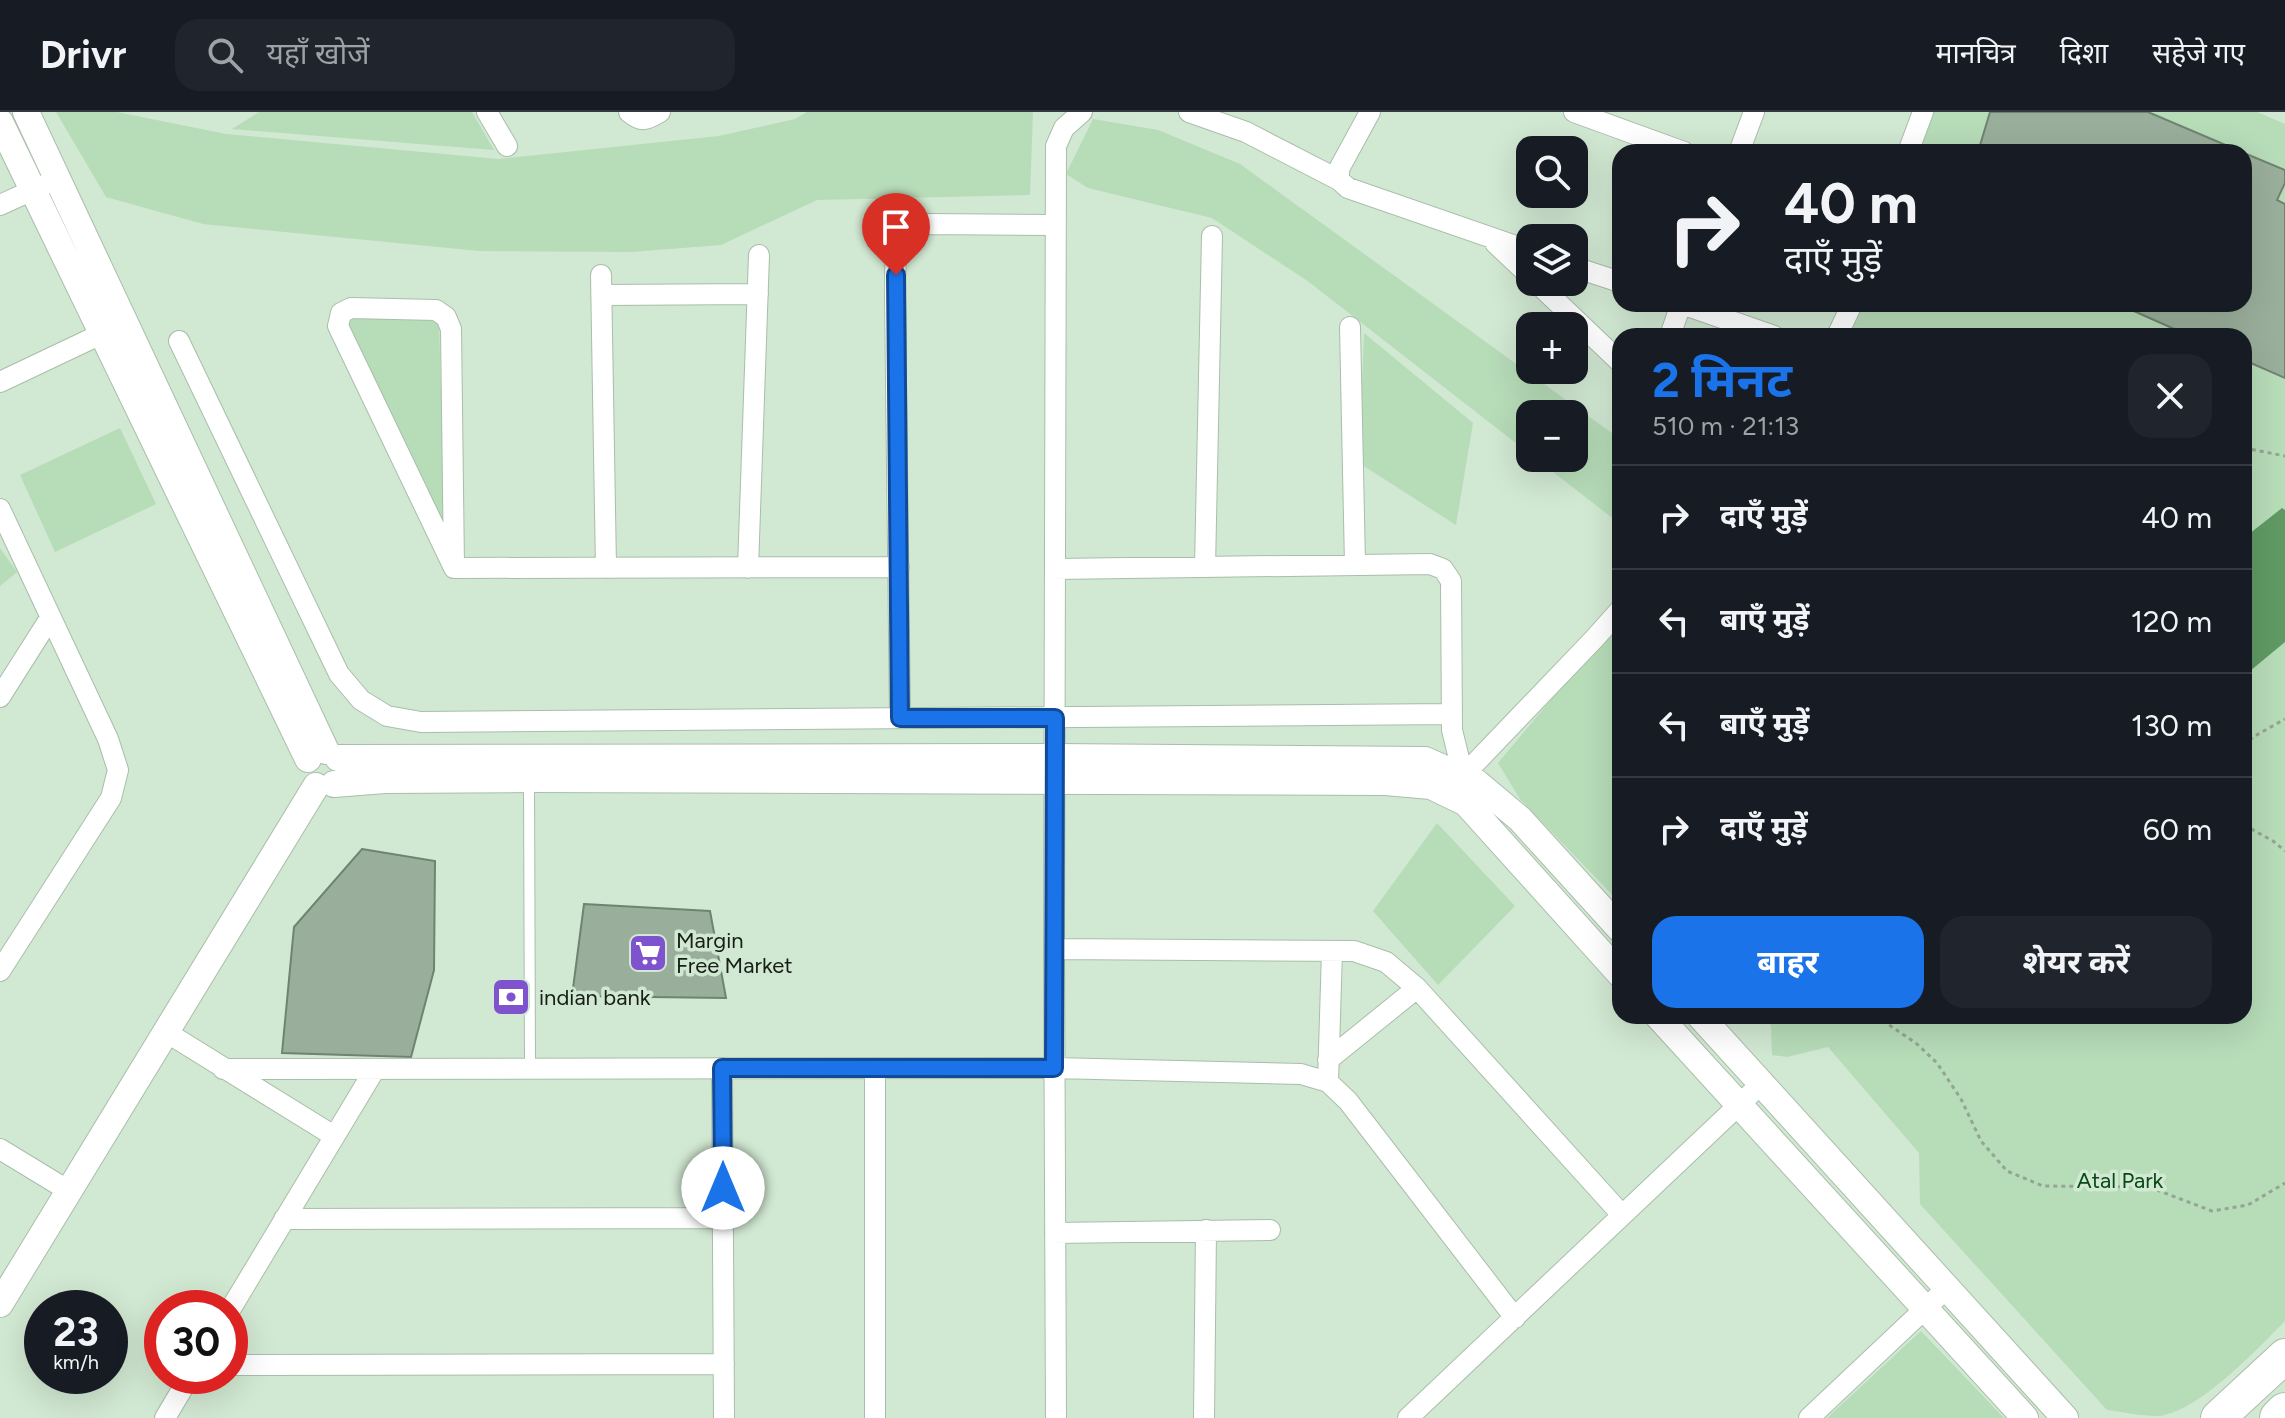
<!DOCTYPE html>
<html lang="hi">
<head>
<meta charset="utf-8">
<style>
	body { margin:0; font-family:Figtree,"Noto Sans Devanagari",sans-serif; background:#20242c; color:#f1f3f6; height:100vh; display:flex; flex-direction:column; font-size:30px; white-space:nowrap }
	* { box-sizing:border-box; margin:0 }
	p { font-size:26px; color:#9ea1a6 }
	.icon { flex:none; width:44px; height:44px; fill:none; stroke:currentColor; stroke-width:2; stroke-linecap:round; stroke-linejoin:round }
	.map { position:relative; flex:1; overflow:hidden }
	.panel { position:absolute; left:1612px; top:216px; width:640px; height:696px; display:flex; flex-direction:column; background:#171b24; border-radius:24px; box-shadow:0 8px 32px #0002 }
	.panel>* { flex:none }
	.guide { position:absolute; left:1612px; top:32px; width:640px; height:168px; border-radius:24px; box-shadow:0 8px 32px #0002; background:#171b24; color:#f1f3f6; overflow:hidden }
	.tools { position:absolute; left:1516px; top:24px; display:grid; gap:16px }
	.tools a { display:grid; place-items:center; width:72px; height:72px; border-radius:16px; background:#171b24; box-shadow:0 8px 32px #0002; font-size:40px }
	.speed { position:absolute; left:24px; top:1178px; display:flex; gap:16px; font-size:40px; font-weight:700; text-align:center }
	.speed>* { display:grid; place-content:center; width:104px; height:104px; border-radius:50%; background:#171b24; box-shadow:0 8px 32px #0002; line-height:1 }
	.speed small { font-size:20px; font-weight:400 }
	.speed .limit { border:12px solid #d22; background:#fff; color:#111 }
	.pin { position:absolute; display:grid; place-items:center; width:68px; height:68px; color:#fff; margin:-82px -34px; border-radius:50% 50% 50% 0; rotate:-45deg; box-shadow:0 0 8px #0007 }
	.pin .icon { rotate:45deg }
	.me { position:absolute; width:88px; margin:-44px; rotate:0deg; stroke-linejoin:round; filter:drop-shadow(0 0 6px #0008) }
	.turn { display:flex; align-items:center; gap:28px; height:168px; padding:0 40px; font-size:36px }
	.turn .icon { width:104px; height:104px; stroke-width:2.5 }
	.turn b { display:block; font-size:56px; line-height:68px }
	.round { display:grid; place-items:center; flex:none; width:84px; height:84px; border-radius:24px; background:#20242c }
	.overview { display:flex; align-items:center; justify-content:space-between; height:136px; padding:0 40px }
	h1 { font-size:48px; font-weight:700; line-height:60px; color:#1a73e8 }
	.primary-button { display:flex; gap:16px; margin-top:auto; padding:16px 40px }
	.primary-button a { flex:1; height:92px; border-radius:24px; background:#1a73e8; color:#fff; font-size:32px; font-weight:700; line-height:92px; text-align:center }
	.primary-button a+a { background:#20242c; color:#f1f3f6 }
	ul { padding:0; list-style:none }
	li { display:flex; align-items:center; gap:24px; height:104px; padding:0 40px; border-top:2px solid #363941 }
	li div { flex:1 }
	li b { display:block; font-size:30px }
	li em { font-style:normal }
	header { display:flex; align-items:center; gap:48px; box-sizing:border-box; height:112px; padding:0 40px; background:#171b24; border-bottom:2px solid #363941 }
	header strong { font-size:38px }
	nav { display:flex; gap:44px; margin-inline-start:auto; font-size:28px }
	.search { width:560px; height:72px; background:#20242c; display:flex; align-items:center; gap:20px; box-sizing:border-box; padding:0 28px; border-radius:24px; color:#9ea1a6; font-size:30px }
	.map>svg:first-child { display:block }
	.green { fill:#b7dcb8 }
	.water { fill:#609964 }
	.building { fill:#9aaf9b; stroke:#6f8470; stroke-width:2 }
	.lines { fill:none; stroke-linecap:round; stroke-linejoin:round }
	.service-casing { stroke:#a9beaa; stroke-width:12 }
	.minor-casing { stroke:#a9beaa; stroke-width:22 }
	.tertiary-casing { stroke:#a9beaa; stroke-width:28 }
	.primary-casing { stroke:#a9beaa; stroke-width:36 }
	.motorway-casing { stroke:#a9beaa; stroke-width:40 }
	.path { stroke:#93a594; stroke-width:3; stroke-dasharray:4 4; stroke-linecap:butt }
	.service { stroke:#fff; stroke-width:10 }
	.minor { stroke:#fff; stroke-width:20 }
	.tertiary { stroke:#fff; stroke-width:26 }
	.primary { stroke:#fff; stroke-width:34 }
	.motorway { stroke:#fff; stroke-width:38 }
	.route-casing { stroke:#114b97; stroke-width:20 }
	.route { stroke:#1a73e8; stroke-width:14 }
	.labels { text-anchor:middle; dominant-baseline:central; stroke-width:7; stroke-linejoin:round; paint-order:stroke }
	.poi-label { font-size:22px; fill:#161e17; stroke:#d1e8d2; text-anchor:start }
	.park-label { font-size:22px; fill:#064915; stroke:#d1e8d2 }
</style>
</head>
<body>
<header>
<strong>Drivr</strong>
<div class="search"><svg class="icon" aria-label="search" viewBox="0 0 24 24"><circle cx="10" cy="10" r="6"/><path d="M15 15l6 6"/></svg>यहाँ खोजें</div>
<nav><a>मानचित्र</a><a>दिशा</a><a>सहेजे गए</a></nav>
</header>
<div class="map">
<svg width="2285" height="1306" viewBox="0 0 2285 1306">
	<rect width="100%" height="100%" fill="#d1e8d2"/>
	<path class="green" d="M56 0H117L226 22 498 47 719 24 795 7 807 0H1033L1030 83 817 88 721 133 631 140 479 139 203 112 106 85Z
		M259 0H472L494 38 232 17Z
		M1933 0H2257L2285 12V1209C2257 1237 2197 1302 2157 1304 2141 1304 2123 1300 2107 1298L1920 1092 1919 1041 1828 935 1787 945 1772 943 1771 914 1765 904H2244V224H1846L1858 192H2244V40H1917Z
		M1093 7 1158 18 1240 52 1620 327V412L1535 346H1574V302H1530V342L1309 170 1212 106 1088 76 1066 62Z
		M345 204 439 208 445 423Z
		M1364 221 1473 311 1456 413 1359 351Z
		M120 316 156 392 55 440 20 363Z
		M0 436 17 460 0 474Z
		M1620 505V791L1520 687 1498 651Z
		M1437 711 1515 794 1438 873 1373 799Z
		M1921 1219 2004 1306H1827Z"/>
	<path class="water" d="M2282 396 2285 398V530L2244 564V426Z"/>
	<path class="building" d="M1990 0H2148L2242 40H1978Z
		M2244 41 2285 58V71L2277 88 2285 92V266L2244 248V224H2190L2118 192H2244Z
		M362 737 435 749 434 858 411 945 282 941 294 815Z
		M584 792 710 799 726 886 572 884Z"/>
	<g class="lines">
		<defs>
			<path id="service" d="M529 667 530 957"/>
			<path id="minor" d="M487 0 507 34
				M629 0C642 11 647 8 660 0
				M1189 0 1246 20 1339 68
				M1370 0 1339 57V68L1348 76 1530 139
				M1574 0 1684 40
				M1739 40 1754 0
				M1908 40 1923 0
				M0 93 44 73
				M1495 131 1530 164
				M1574 155 1620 170
				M601 163 606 456
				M1536 170 1620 250
				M602 183 758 182
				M1682 192 1774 224
				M1350 215 1355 453
				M1670 224 1681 192
				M1837 224 1852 192
				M179 229 339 562 361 588 387 604 421 610 1451 602
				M0 270 116 215
				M0 397 108 627 118 658 111 686 0 859
				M1205 455 1212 124
				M454 456 451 217 446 205 436 198 351 196 341 201 338 214 454 456 899 455
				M748 456 759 143
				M1055 457 1430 452 1443 457 1451 469 1452 618 1463 663
				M0 585 50 506
				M900 606 895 183C896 150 890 125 925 112L1055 113
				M1458 669 1595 526 1620 498
				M1054 837 1354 839 1386 850 1417 876 1622 1103
				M166 920 334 1024
				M1328 948 1417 876
				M722 956 724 1306
				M223 957 1054 956 1301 962 1328 970 1348 989 1515 1206
				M1328 970 1332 839
				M0 1037 69 1079
				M284 1107 723 1106
				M1055 1121 1270 1118
				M230 1198 375 957
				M230 1253 724 1252
				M165 1306 190 1264
				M875 1306V956
				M1056 1306 1054 837 1056 34 1064 16 1082 0
				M1204 1306 1206 1118
				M1408 1306 1761 972
				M1809 1306 1947 1176"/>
			<path id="tertiary" d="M26 0 326 639
				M0 10 308 647
				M338 646 1055 645 1425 648 1477 671 1520 707 1620 817
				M334 672 385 668 529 667 1385 670 1431 674 1466 691 1620 862
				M1658 904 2025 1306
				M1700 904 2065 1306
				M0 1192 316 674"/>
			<path id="primary" d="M2218 1306 2285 1244"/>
			<path id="motorway" d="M2279 1306 2285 1300"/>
		</defs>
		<use href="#service" class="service-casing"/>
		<use href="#minor" class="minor-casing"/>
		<use href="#tertiary" class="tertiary-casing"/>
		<use href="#primary" class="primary-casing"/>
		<use href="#motorway" class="motorway-casing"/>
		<path class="path" d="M2244 336 2285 344
			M2244 634 2253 625 2285 607
			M2244 713 2273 729 2285 739
			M1876 904 1917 932 1937 951 1961 987 1981 1029 2007 1059 2043 1074 2149 1075 2212 1099 2248 1093 2285 1071"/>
		<use href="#service" class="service"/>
		<use href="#minor" class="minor"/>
		<use href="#tertiary" class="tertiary"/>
		<use href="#primary" class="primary"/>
		<use href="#motorway" class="motorway"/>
	</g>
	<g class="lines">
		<defs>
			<path id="route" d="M723 1076 722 956H1054L1055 606H900L896 163"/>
		</defs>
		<use href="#route" class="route-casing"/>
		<use href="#route" class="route"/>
	</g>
	<defs>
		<symbol id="supermarket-square" viewBox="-11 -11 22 22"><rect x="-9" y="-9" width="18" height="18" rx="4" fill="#7e53cd" stroke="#d1e8d2"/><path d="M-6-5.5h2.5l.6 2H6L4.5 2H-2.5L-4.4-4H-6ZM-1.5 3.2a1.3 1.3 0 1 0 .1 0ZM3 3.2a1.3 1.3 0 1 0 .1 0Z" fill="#fff"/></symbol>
		<symbol id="bank-square" viewBox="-11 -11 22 22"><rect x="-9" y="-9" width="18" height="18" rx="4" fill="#7e53cd" stroke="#d1e8d2"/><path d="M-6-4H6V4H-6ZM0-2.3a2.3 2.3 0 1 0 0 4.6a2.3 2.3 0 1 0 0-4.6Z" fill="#fff"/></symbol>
	</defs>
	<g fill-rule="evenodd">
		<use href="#supermarket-square" x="626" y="819" width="44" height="44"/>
		<use href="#bank-square" x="489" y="863" width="44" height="44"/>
	</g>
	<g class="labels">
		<g class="poi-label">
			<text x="676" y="828">Margin<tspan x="676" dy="25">Free Market</tspan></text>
			<text x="539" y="885">indian bank</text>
		</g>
		<g class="park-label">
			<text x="2120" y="1068">Atal Park</text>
		</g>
	</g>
</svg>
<div class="tools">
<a><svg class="icon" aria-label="search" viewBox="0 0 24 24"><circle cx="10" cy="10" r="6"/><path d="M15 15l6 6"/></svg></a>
<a><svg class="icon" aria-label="layers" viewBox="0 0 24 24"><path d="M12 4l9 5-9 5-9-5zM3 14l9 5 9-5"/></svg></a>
<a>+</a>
<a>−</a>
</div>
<div class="speed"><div>23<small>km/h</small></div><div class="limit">30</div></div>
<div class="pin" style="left:896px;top:163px;background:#d93025"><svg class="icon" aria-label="arrive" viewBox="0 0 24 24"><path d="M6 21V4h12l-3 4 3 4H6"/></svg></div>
<svg class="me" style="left:723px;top:1076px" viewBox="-20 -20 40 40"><circle r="19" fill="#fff"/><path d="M0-13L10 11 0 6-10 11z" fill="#1a73e8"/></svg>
<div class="guide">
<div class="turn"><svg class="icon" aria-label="right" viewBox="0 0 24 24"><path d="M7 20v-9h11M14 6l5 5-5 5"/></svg><div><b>40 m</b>दाएँ मुड़ें</div></div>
</div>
<section class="panel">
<div class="overview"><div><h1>2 मिनट</h1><p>510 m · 21:13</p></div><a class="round"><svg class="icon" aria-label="close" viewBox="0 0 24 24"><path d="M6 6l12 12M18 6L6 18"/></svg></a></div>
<ul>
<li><svg class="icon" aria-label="right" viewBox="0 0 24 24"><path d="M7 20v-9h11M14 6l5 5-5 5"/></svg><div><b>दाएँ मुड़ें</b></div><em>40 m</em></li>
<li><svg class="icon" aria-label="left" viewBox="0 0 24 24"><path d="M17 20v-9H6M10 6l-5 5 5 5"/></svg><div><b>बाएँ मुड़ें</b></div><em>120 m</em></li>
<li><svg class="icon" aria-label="left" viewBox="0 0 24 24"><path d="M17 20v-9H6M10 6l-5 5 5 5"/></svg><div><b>बाएँ मुड़ें</b></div><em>130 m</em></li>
<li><svg class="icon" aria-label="right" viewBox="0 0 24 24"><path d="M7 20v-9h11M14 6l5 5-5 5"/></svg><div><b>दाएँ मुड़ें</b></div><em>60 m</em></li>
</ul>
<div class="primary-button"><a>बाहर</a><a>शेयर करें</a></div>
</section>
</div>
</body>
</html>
